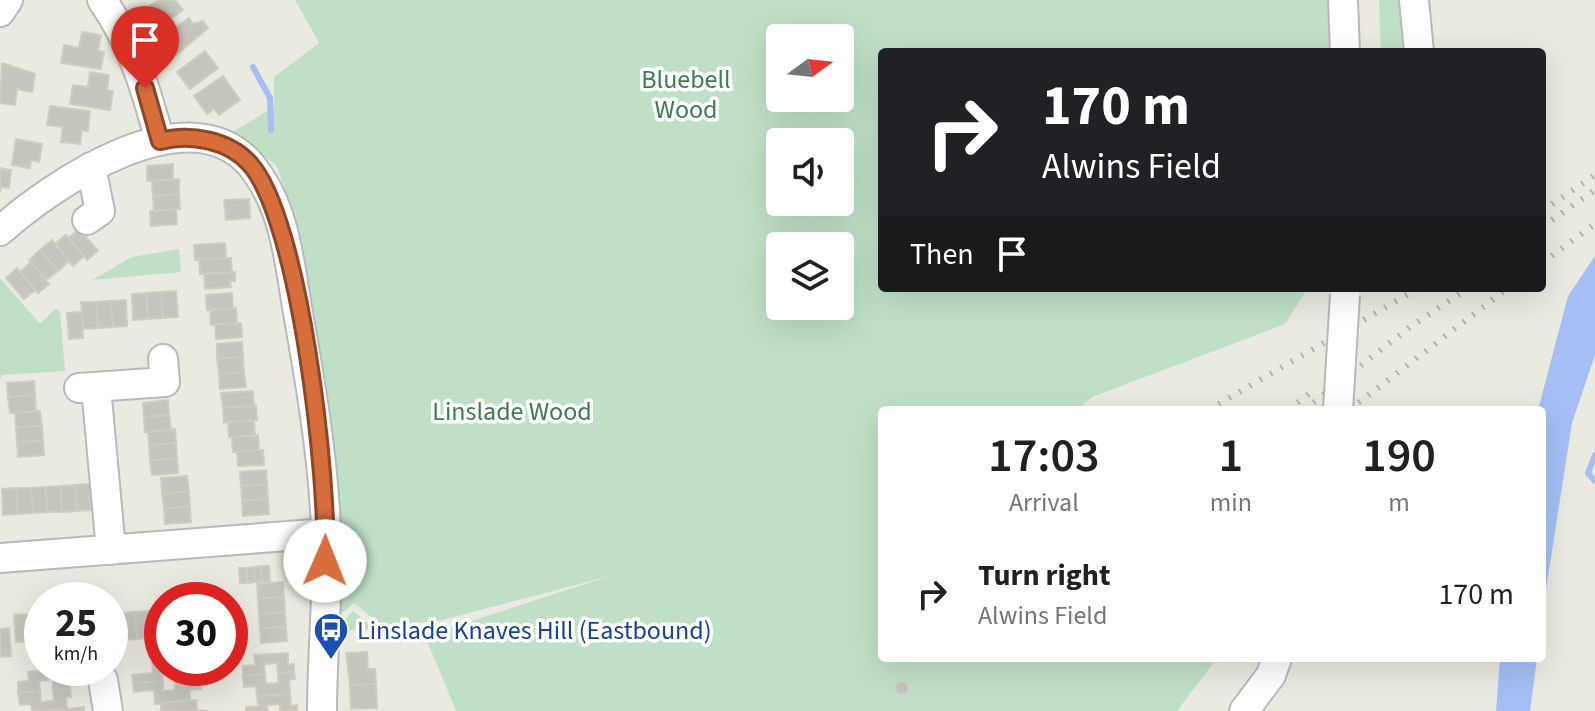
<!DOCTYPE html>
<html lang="en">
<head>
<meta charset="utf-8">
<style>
	body { margin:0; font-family:"Source Sans 3",sans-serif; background:#f6f6f6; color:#202124; height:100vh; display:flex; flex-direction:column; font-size:30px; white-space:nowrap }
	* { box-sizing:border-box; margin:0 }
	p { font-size:26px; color:#757577 }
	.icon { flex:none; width:44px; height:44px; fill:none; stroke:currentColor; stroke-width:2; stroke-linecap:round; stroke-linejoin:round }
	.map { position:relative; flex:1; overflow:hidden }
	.side { position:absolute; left:878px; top:406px; width:668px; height:256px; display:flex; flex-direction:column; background:#fff; border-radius:8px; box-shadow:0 8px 32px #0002 }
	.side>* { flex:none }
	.top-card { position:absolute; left:878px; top:48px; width:668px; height:244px; border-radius:8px; box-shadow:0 8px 32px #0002; background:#202124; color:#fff; overflow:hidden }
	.needle { width:52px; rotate:75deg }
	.buttons { position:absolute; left:766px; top:24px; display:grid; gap:16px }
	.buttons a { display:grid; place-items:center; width:88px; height:88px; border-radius:8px; background:#fff; box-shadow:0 8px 32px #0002; font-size:40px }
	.speed { position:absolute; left:24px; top:582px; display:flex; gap:16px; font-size:40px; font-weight:700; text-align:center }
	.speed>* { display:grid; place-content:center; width:104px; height:104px; border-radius:50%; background:#fff; box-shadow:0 8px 32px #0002; line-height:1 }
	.speed small { font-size:20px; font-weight:400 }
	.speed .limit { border:12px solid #d22; background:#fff; color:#111 }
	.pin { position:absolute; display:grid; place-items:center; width:68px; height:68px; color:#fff; margin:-82px -34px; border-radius:50% 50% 50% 0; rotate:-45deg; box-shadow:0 0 8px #0007 }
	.pin .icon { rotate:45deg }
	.me { position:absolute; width:88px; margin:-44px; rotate:1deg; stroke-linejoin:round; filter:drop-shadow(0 0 6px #0008) }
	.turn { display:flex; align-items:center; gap:28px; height:168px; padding:0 32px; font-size:36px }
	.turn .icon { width:104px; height:104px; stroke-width:2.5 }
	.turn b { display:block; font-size:56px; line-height:68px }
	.then { display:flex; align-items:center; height:76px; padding:0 32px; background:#0003; gap:16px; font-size:30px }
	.eta { display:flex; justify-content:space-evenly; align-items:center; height:136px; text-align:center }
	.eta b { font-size:48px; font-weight:600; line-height:56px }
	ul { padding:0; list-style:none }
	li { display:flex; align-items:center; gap:24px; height:104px; padding:0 32px }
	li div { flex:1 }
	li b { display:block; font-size:30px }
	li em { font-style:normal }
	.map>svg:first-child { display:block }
	.green { fill:#bfe0c7; fill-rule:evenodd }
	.water { fill:#a5bff5 }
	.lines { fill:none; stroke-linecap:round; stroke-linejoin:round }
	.stream { stroke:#a5bff5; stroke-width:6 }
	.building { fill:#c6c5bd; stroke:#cecdbf; stroke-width:2 }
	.minor-casing { stroke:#b8b8be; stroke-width:32 }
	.minor { stroke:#fff; stroke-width:28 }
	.rail { stroke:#b3b3b4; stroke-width:6; stroke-dasharray:2 10; stroke-linecap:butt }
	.minor-bridge-casing { stroke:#b8b8be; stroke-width:32; stroke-linecap:butt }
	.minor-bridge { stroke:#fff; stroke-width:28 }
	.route-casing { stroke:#8b4726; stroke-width:20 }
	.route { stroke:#d66d3b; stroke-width:14 }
	.labels { text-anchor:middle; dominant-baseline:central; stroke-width:7; stroke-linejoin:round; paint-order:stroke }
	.park-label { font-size:26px; fill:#3c7c4e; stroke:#fff }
	.transit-label { font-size:26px; fill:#164399; stroke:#fff; text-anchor:start }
</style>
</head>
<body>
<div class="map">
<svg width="1595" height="711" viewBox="0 0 1595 711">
	<rect width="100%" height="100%" fill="#eaeae0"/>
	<path class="green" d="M295 0H1328L1331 52H882V288H1308L1285 324 1092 397 1076 410H882V658H1217L1177 711H456L425 636 610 576 438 621 381 625 354 603 334 620 343 538 324 381 300 233 276 165 232 132 274 107V77L319 43ZM780 38H840V98H780ZM780 142H840V202H780ZM780 246H840V306H780Z
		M1379 0H1409L1413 52H1381Z
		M179 249 181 272 92 280 132 257Z
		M0 278 40 324 56 308 60 312 65 371 2 375 0 380Z
		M353 611 375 629 335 631Z"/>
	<path class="water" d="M1595 256V355L1572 423 1542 615V410H1538L1568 296Z
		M1500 658H1537L1530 711H1496Z"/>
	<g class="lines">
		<path class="stream" d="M253 67 270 98 271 130
			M1595 455 1588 473 1595 481"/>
	</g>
	<path class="building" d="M158 0H175L183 10 163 24 150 6Z
		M189 18 193 24 203 21 208 28 176 55 163 37Z
		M82 32 101 35 98 51 104 52 101 69 61 63 64 45 79 48Z
		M205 51 218 68 190 89 177 72Z
		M2 63 35 74 32 92 17 89 15 105 0 103Z
		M90 72 109 75 107 90 113 91 110 110 70 104 73 85 88 87Z
		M223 76 240 100 219 115 214 109 207 114 194 96Z
		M50 106 90 111 88 131 82 130 80 144 61 142 63 127 47 125Z
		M16 139 42 144 39 162 31 160 30 168 12 165Z
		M173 164V179L147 181V166Z
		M0 168 11 170 9 188 1 187 0 192Z
		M179 179V194L153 196 152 181Z
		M179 194 180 209 154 211 153 196Z
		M249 199 250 218 226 220 224 200Z
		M176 209 177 224 151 226 150 211Z
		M79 229 98 251 87 260 69 238Z
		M66 235 84 256 73 266 55 244Z
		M52 240 69 261 58 271 40 250Z
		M225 243 226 258 195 260 194 245Z
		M40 250 58 271 46 280 29 260Z
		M231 258 232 272 200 274 199 259Z
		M31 262 49 284 38 293 20 272Z
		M17 268 35 290 24 299 6 278Z
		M235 272V281H230L231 287 205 289 204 274Z
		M176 291 178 317 163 318 161 292Z
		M161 292 163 318 148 319 146 293Z
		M146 293 148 319 133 320 132 294Z
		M232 293 233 308 207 310 206 295Z
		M126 300 127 326 113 327 111 301Z
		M111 301 113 327 98 328 96 302Z
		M81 302H96L98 328 83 329Z
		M236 308 237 323 211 325 210 310Z
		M82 312 83 338 69 339 67 313Z
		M241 323 242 337 216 339 215 324Z
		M242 342 243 357 217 359V344Z
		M243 357 244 372 219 374 217 359Z
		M244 372 246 387 220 389 219 374Z
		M34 381 35 395 8 397 7 383Z
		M253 391 254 406 223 408 221 393Z
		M35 395 36 411 10 413 8 397Z
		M168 400 169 415 144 417 143 403Z
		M256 405 257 420 224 423 223 408Z
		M40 411 42 426 16 427 15 413Z
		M169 415 171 430 145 432 144 417Z
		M254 420 255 436 229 437 228 422Z
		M42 426 43 441 17 442 16 427Z
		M175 429 176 443 149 445 148 432Z
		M258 435 259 450 233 452 232 437Z
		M43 441 44 455 18 457 17 442Z
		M176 443 177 458 150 461 149 445Z
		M263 450 264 465 238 466 237 452Z
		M177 458 178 473 152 475 150 461Z
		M266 470 267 484 241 486 240 472Z
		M187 476 189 491 162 494 161 478Z
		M90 484 91 510 77 511 75 485Z
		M267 484 268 499 242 501 241 486Z
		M75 485 77 511 62 512 61 486Z
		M61 486 62 512H47L46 487Z
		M46 487 47 512 33 513 31 488Z
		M16 488H31L33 513 18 514Z
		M16 488 18 514 3 515 2 489Z
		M189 491 190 506 164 509 162 494Z
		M268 499 269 514 243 516 242 501Z
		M190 506 191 522 165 524 164 509Z
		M261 566 262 582H255L254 567Z
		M261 566H269L270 581 262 582Z
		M254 567 255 582 248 583 246 568Z
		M239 568H246L248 583H240Z
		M283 582 284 597 258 599 257 584Z
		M284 597 285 612 259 614 258 599Z
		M162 604V631L156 632 154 605Z
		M119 606 122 640 110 641V607Z
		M149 611 152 638 137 639 135 612Z
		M135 612 137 639 122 640 120 613Z
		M285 612 286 627 260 628 259 614Z
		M42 613V640L32 641 30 614Z
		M30 614 32 641 16 642 14 615Z
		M286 627 287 641 261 643 260 628Z
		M9 628 11 656 0 657V629Z
		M367 652 368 669H375L376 684 350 685 346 653Z
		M288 653V665L294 664V672L278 673 277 663 264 664 265 674 243 676V666L255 665 254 655Z
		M162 661V668H200V678L175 680 174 670 162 671 163 681 133 683 132 675 153 673 152 662Z
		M63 669 64 680H70V689L53 690V679L39 681 40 691 18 693V682L29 681 28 672Z
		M294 672 295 679 289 680 290 694 257 696 256 686 244 687 243 676 265 674 266 684 279 683 278 673Z
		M200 678 201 689 190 690V700L155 704 154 690 134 692 133 683 163 681V691L175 690V680Z
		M896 688a6 6 0 1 1 12 0a6 6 0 1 1-12 0Z
		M376 684 377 708 351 709 350 685Z
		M70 689 71 697H66L67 709 32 711 31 704 20 705 18 693 40 691 41 702 54 701 53 690Z
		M290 694 291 706 297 705V711H280V704L267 705 268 711H246V707L258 706 257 696Z
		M196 700 197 710 208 711H161V703Z
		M84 707V711L49 710 67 709Z"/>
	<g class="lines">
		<defs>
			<path id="minor" d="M102 0C133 44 146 90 160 141
				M1343 0 1345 52
				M1414 0 1419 52
				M0 12 8 0
				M87 220 100 211 91 167
				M0 231C51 185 189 91 251 165 284 205 289 258 297 307 310 380 323 455 326 529 329 589 322 651 322 711
				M96 387 111 550
				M79 388 165 382 163 359
				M0 558 327 533
				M103 680 108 711
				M1244 711 1271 675 1277 658"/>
		</defs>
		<use href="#minor" class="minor-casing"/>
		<use href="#minor" class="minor"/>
		<path class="rail" d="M1542 211 1595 175
			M1542 227 1595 190
			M1542 263 1595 224
			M1208 410 1419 288
			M1288 410 1310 393
			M1304 410 1410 327 1468 288
			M1349 410 1508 288"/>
		<defs>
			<path id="minor-bridge" d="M1338 410 1345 295"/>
		</defs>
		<use href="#minor-bridge" class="minor-bridge-casing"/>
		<use href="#minor-bridge" class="minor-bridge"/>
	</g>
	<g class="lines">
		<defs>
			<path id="route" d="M145 88 160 141C190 133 229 140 250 164 300 220 329 482 325 561"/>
		</defs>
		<use href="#route" class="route-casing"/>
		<use href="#route" class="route"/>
	</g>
	<defs>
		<symbol id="bus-pin" viewBox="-11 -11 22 30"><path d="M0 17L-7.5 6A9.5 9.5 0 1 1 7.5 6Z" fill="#1a4fb4" stroke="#fff"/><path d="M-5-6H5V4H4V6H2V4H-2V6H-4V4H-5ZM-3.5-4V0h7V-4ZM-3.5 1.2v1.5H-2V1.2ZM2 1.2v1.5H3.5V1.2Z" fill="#fff"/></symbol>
	</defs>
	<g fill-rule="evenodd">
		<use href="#bus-pin" x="311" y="610" width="40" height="54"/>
	</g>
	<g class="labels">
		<g class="park-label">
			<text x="686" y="79">Bluebell<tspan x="686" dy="30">Wood</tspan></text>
			<text x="512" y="411">Linslade Wood</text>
		</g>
		<g class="transit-label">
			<text x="357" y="630">Linslade Knaves Hill (Eastbound)</text>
		</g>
	</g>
</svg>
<div class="buttons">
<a><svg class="needle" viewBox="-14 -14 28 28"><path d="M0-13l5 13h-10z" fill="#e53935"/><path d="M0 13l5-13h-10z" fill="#757577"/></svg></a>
<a><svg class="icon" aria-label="sound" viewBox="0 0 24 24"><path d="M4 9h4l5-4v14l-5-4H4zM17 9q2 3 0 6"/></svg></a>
<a><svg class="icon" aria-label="layers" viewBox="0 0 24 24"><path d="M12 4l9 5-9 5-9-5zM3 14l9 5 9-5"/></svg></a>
</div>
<div class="speed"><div>25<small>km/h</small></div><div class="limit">30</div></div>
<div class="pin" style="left:145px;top:88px;background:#d93025"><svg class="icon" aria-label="arrive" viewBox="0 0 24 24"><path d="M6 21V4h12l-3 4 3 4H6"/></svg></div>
<svg class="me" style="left:325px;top:561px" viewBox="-20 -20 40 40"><circle r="19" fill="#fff"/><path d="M0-13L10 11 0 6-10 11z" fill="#d66d3b"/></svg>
<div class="top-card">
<div class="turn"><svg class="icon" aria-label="right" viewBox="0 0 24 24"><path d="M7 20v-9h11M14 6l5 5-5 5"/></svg><div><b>170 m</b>Alwins Field</div></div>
<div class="then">Then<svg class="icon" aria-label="arrive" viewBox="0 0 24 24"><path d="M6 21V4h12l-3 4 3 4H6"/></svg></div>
</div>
<section class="side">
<div class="eta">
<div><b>17:03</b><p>Arrival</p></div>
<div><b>1</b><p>min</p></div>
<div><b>190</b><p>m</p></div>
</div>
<ul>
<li><svg class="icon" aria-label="right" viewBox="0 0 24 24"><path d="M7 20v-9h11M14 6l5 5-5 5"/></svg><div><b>Turn right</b><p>Alwins Field</p></div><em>170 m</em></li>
</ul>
</section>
</div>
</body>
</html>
